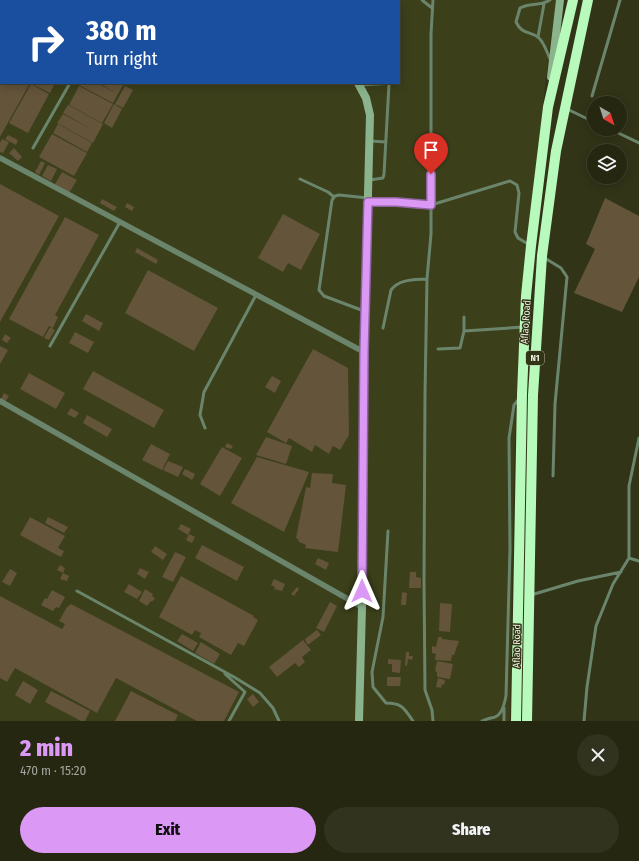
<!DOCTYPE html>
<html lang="en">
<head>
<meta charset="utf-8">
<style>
	body { margin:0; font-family:"Fira Sans Condensed",sans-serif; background:#31331f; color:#f1f3f6; height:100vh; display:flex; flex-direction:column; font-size:15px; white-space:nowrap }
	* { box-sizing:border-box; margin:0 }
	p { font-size:13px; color:#a3a59f }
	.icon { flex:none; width:22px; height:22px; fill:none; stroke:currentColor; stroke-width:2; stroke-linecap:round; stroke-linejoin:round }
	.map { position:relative; height:721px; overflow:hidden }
	.sheet { display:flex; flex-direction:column; background:#252711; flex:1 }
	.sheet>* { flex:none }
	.banner { position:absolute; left:0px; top:0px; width:400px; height:84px; box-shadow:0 2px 10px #0003,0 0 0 1px #424431; background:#1a4fa0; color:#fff; overflow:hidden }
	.needle { width:26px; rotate:141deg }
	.tools { position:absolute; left:587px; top:96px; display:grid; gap:8px }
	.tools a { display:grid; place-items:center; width:40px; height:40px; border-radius:50%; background:#252711; box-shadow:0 2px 10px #0003,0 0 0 1px #424431; font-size:20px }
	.pin { position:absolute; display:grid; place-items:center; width:34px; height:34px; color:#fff; margin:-41px -17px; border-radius:50% 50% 50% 0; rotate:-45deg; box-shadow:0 0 4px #0007 }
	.pin .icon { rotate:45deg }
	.me { position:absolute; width:44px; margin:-22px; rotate:0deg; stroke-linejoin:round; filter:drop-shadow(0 0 3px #0008) }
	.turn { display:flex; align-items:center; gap:14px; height:84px; padding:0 20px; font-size:18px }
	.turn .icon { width:52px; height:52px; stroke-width:2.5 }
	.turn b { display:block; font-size:28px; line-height:34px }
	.round { display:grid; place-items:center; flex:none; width:42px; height:42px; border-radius:21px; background:#31331f }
	.headline { display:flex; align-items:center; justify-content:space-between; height:68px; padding:0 20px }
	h1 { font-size:24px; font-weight:800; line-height:30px; color:#db99f5 }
	.cta { display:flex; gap:8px; margin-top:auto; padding:8px 20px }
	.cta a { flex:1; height:46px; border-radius:24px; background:#db99f5; color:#111; font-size:16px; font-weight:800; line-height:46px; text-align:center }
	.cta a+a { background:#31331f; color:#f1f3f6 }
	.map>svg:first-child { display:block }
	.built { fill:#3b3f1a; fill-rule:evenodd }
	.building { fill:#63543a }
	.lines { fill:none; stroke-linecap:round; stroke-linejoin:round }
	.lane { stroke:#6b856c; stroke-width:3 }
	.street { stroke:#6b856c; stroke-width:5.5 }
	.secondary { stroke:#8bb48d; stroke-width:8 }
	.highway { stroke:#b8f9bc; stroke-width:10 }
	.route-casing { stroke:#8e639f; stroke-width:10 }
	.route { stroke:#db99f5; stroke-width:7 }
	.labels { text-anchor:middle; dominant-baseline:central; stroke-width:3; stroke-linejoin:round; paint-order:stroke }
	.shield { fill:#313417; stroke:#b5b7a2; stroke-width:1 }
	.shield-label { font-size:9px; font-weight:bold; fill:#edefde }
	.street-label { font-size:10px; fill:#edefde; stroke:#313417 }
</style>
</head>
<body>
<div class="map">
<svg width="639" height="721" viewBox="0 0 639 721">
	<rect width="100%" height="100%" fill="#313417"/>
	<path class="built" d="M0 0H557L549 50 521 305 517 386 514 473 510 721H0ZM1 1H399V83H1Z"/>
	<path class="building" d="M0 83H30L0 137Z
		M30 83H51L54 85 50 93Z
		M80 83H97L118 94 113 103 79 85Z
		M99 83H120L123 85 118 94Z
		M31 84 49 94 28 133 9 123Z
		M79 86 113 104 102 123 69 105Z
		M125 86 133 90 123 108 115 104Z
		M114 104 122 109 112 128 104 123Z
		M68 105 103 124 93 143 57 123 63 114 91 129 63 113Z
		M58 124 92 143 87 152 53 133Z
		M52 134 87 153 74 176 39 157Z
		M8 135 18 140 16 145 5 139Z
		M2 139 9 142 3 153 0 152V143Z
		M14 148 22 157 18 161 9 153Z
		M41 161 45 163 39 175 35 172Z
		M48 165 57 169 51 181 42 176Z
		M62 172 77 180 69 193 55 184Z
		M0 184 59 216 0 322Z
		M605 198 639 216V277L622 312 574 293 595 249 586 244Z
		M102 199 117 207 114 211 100 203Z
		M127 203 134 207 132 211 125 207Z
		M283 214 320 234 301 270 288 263 283 272 258 258Z
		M65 217 99 235 55 315 58 317 53 328 49 326 43 337 9 319Z
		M137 248 158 260 156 264 135 252Z
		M148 270 218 308 194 351 125 313Z
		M86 314 103 323 99 331 82 321Z
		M50 327 55 330 49 340 44 338Z
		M75 332 94 342 88 353 69 343Z
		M5 334 11 338 7 343 2 340Z
		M0 346 8 350 0 364Z
		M313 349 348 368 349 435 340 450 333 446 329 454 315 445 312 452 289 438 286 443 267 432Z
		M93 371 164 410 154 428 83 389Z
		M29 373 65 393 56 409 20 389Z
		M272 376 281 381 275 393 265 387Z
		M4 393 9 396 5 402 1 399Z
		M71 408 79 413 75 418 67 414Z
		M87 415 112 429 107 437 83 423Z
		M266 437 292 446 286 464 256 455Z
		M227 443 233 446 231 449 225 447Z
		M151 444 170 454 162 470 142 460Z
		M222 447 242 458 220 496 200 484Z
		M257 457 309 472 284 532 231 503Z
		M168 461 183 467 178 477 163 470Z
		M185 469 195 474 192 480 182 474Z
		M312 473 333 474 332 483 346 485 338 552 305 548 306 545 299 542 298 539 296 538 306 487 310 488Z
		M30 517 65 536 58 548 64 551 61 557 55 554 57 550 55 554 20 535Z
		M48 517 68 527 64 533 45 523Z
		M181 524 191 529 188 535 178 529Z
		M189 534 195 537 192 543 186 540Z
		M202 545 244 567 237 581 195 558Z
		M155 546 167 554 163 560 151 552Z
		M175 552 186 557 173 582 162 577Z
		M318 558 329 563 326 570 315 564Z
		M60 565 65 568 63 573 57 570Z
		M140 568 149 572 145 579 137 574Z
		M10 569 17 573 10 586 2 582Z
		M410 572H416V577L421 578V588H409Z
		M63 573 69 576 67 581 60 579Z
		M181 576 254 616 253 617 258 620 244 646 238 643 231 655 199 637 201 633 195 630 192 635 159 617Z
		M274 579 285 584 282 591 274 589 275 587 271 585Z
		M129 584 142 592 137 599 124 592Z
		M297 587 299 589 294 596 291 594Z
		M145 589 153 594 152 596 155 598 152 602 151 601 147 606 139 601Z
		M52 590 65 597 59 608 56 607 53 611 41 605 45 598 47 599Z
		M402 592 407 593 406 605H401Z
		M0 596 62 629 65 624 59 621 67 607 71 604 239 692 224 721H197L116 678 97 713 15 668 7 682 0 678Z
		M330 602 337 606 324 632 316 628Z
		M440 603 452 604 450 632 439 631Z
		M317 630 321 635 309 644H307L305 639Z
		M182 634 198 643 193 651 177 641Z
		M438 637H442V639L459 641 454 655H452L451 661 435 660 436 654 432 653V646L436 647Z
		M303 640 311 650 302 657 305 662 299 667 295 663 277 677 269 667Z
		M201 642 220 654 214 664 195 653Z
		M406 652H409V656H413L412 660 408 659 407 666 405 665Z
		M388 659 401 660 400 673 392 672V664H388Z
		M437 661 453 664 450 679 437 677V672L435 671Z
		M387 677H401L400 686H387Z
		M438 678 445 680 444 685 442 684 441 688 436 687Z
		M23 681 38 690 30 704 15 695Z
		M51 691 90 711 85 721H81L45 702Z
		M131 691 178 715 175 721H115Z
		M253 694 259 702 253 707 247 699Z"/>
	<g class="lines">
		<path class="lane" d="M174 0 175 1
			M283 0 285 1
			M422 0 432 8
			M433 0 431 34V205L510 181 517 185 519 193 515 232 518 238 528 244
			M550 0C539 7 530 2 520 8L516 22C522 35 531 31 539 38 545 44 547 53 551 61
			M117 1V0
			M538 37 544 4
			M399 51V77
			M360 85 395 83
			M592 96 620 0
			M567 109 594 122
			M610 129 639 143
			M370 141 386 142
			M33 148 70 83
			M300 179 328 192 334 197
			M370 180 383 178 384 174 389 84
			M369 202H395L431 205V234L427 279 425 394 424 581 425 690 432 710 433 721
			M543 257 561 268 567 277 555 404 553 476
			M364 311 324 296 319 290 332 200 335 196 339 195 368 198
			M383 328 391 290C399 279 414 280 427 279
			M464 331V317
			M50 346 120 222
			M438 349 460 348 464 331 523 327
			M205 428 200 415 204 392 256 295
			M639 438 629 486V558L639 561
			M388 531 383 617 372 672 373 687 386 703C402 703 404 708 413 721
			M77 591 234 677 260 693 273 708 279 721
			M531 595 578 581 621 572
			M225 674 245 692 229 721
			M504 708V721
			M482 721C486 719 487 719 491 718 502 717 504 705 506 696L510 549 509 438 514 405 519 399
			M584 721 587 687 596 626 613 584 629 558"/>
		<path class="street" d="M0 158 364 352
			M0 401 362 607"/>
		<path class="secondary" d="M222 0 224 1
			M551 77 560 0
			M358 83 366 98 370 115 364 352 362 607 359 721"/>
		<path class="highway" d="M516 721 522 394 526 296 531 246 548 107 573 0
			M527 721 533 395 542 256 556 151 588 0"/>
	</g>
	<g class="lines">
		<defs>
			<path id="route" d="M362 591 364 352 368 202H396L431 205V174"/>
		</defs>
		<use href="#route" class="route-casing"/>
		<use href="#route" class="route"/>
	</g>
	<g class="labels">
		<rect class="shield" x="526" y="351" width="18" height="14" rx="3"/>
		<g class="shield-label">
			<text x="535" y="358">N1</text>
		</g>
		<g class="street-label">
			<text transform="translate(526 322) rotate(-86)">Aflao Road</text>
			<text transform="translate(517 646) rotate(-89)">Aflao Road</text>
		</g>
	</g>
</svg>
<div class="tools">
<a><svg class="needle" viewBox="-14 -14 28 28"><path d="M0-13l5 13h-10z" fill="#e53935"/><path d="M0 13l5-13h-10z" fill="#a3a59f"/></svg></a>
<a><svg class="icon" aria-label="layers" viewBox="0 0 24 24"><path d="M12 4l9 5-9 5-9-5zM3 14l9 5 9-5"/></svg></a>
</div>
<div class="pin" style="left:431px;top:174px;background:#d93025"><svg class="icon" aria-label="arrive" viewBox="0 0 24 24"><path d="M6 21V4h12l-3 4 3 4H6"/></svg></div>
<svg class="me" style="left:362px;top:591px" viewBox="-20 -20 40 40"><path d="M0-17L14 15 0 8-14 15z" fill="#db99f5" stroke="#fff" stroke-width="4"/></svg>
<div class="banner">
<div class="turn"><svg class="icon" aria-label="right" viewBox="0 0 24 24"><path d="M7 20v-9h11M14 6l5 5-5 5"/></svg><div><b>380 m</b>Turn right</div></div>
</div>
</div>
<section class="sheet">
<div class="headline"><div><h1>2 min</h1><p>470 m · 15:20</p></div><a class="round"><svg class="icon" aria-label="close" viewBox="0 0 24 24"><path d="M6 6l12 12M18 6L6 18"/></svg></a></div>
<div class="cta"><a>Exit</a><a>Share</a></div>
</section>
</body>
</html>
